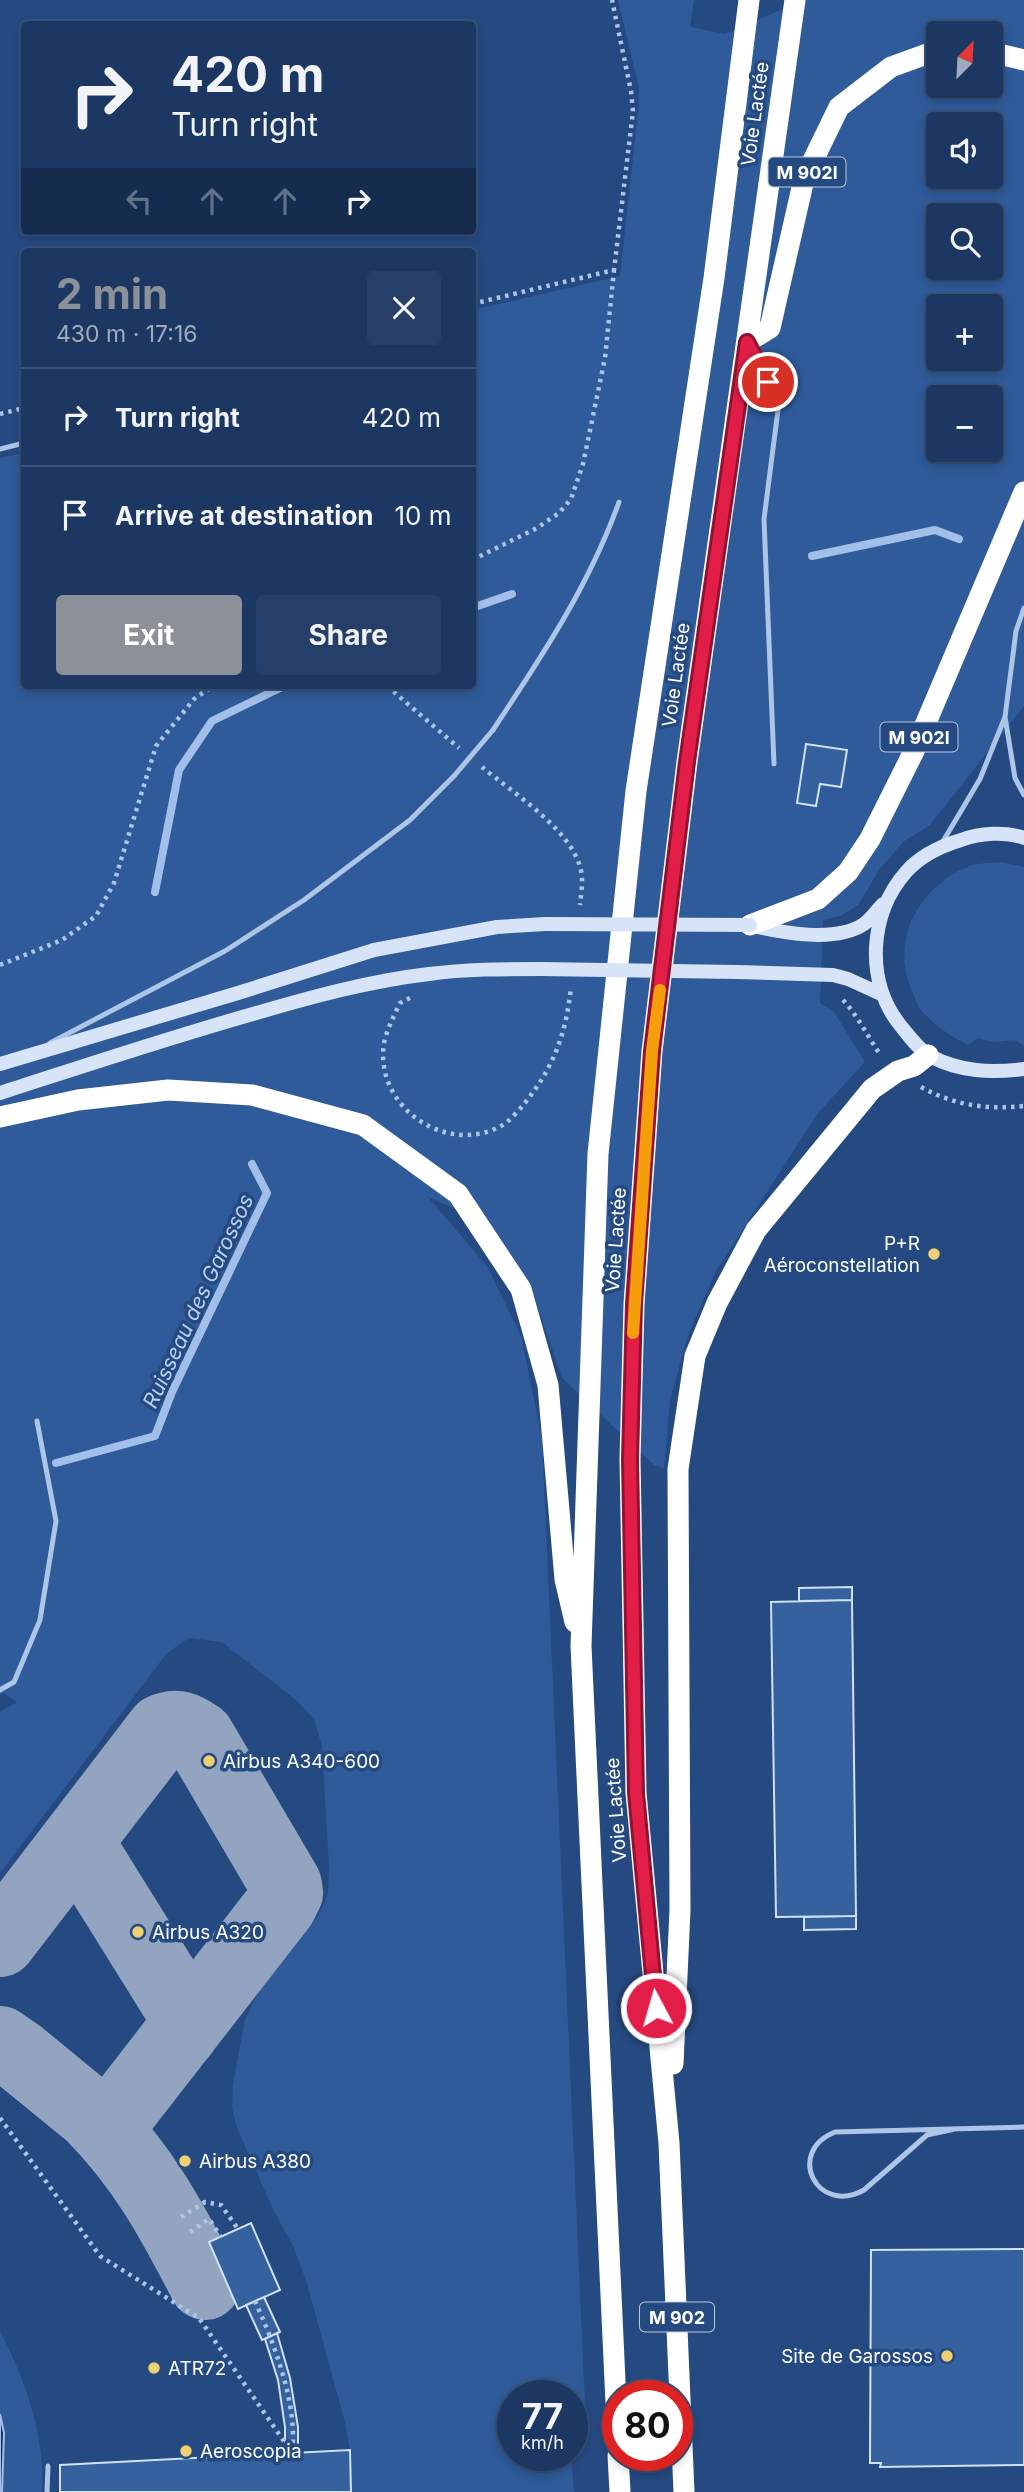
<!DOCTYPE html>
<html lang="en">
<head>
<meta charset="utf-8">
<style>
	body { margin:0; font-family:Inter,sans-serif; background:#253f68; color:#f1f3f6; height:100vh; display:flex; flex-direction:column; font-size:26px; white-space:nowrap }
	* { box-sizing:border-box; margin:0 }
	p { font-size:23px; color:#a0acbe }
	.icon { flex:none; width:38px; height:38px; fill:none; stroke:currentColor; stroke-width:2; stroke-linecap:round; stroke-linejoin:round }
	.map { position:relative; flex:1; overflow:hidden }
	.side { position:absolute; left:21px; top:248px; width:455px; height:441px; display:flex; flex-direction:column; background:#1c3862; border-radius:7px; box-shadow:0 4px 10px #0003,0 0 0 2px #3a5277 }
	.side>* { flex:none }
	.guide { position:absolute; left:21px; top:21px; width:455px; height:214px; border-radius:7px; box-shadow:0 4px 10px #0003,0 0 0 2px #3a5277; background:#1c3862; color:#f1f3f6; overflow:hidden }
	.needle { width:46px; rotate:24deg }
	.tools { position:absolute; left:926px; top:21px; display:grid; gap:14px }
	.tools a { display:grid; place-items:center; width:77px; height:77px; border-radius:7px; background:#1c3862; box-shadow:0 4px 10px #0003,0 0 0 2px #3a5277; font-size:35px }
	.speed { position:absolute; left:497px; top:2380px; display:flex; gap:14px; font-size:35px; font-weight:700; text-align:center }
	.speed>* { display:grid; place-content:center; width:91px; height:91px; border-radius:50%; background:#1c3862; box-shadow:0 4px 10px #0003,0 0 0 2px #3a5277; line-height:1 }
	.speed small { font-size:18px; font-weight:400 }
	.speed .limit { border:10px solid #d22; background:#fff; color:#111 }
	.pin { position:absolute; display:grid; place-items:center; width:60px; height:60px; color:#fff; margin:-30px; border:4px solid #fff; border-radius:50%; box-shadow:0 2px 7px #0007 }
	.me { position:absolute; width:77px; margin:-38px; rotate:354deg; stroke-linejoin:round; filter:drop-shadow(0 0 5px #0008) }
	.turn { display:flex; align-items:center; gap:24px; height:147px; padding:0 35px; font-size:32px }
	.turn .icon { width:91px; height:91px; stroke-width:2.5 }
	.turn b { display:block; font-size:49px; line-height:60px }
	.lanes { display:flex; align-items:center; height:66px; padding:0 35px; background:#0003; justify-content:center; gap:35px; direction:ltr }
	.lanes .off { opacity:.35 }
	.round { display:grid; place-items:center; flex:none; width:74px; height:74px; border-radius:7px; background:#253f68 }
	.summary { display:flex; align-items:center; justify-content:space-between; height:119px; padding:0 35px }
	h1 { font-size:42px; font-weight:700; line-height:52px; color:#8c9099 }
	.button { display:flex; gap:14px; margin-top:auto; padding:14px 35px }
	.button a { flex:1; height:80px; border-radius:7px; background:#8c9099; color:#fff; font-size:28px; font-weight:700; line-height:80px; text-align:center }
	.button a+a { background:#253f68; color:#f1f3f6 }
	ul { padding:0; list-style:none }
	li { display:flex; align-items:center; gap:21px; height:98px; padding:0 35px; border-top:2px solid #3a5277 }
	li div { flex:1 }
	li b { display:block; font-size:26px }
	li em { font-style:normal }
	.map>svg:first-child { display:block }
	.green { fill:#2f5b9a; fill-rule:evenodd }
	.water { fill:#193662; stroke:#a1bfe8; stroke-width:2 }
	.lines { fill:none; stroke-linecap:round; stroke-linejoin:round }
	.stream { stroke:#a1bfe8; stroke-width:8 }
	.taxiway { stroke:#92a4c0; stroke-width:72 }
	.building { fill:#35619f; stroke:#d0e0f6; stroke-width:2 }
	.path { stroke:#adc5e7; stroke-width:4.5; stroke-dasharray:3.5 5; stroke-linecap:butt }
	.lane { stroke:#adc5e7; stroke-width:5 }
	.secondary { stroke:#d7e3f6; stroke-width:14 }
	.highway { stroke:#fff; stroke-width:21 }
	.lane-bridge { stroke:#adc5e7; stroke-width:5 }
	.secondary-bridge { stroke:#d7e3f6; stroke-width:14 }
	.route-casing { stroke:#92132f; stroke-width:18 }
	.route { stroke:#e11d48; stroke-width:12 }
	.slow { stroke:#f59e0b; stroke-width:12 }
	.poi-dot { fill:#f1d071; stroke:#254a82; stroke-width:2.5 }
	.labels { text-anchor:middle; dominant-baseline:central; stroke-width:7; stroke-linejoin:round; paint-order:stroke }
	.shield { fill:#254a82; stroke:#bec9da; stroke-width:2 }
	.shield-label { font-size:18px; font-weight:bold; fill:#fff }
	.street-label { font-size:19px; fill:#fff; stroke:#254a82 }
	.poi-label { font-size:19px; fill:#fff; stroke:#254a82; text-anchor:start }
	.water-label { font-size:21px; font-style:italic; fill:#b8cfef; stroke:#254a82 }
</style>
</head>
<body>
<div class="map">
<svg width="1024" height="2492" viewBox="0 0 1024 2492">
	<rect width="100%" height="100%" fill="#254a82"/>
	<path class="green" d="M618 0H694L690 27 725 34 804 0H1024V706L930 825 903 842 879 870 858 905 842 915 823 920 820 1003 834 1012 865 1062 818 1113 716 1271 688 1335 670 1400 664 1468 654 1465 562 1378 533 1294 487 1224 427 1196 487 1266 521 1336 542 1439 585 2406 572 2413V2396H513V2455H571L574 2492H351L350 2450 345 2422 306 2280 293 2246 274 2211 237 2128 232 2108 233 2084 245 2020 264 1981 318 1916 328 1894 329 1866 322 1746 314 1719 296 1700 222 1642 189 1638 167 1653 0 1873V1712L17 1702 3 1693 0 1694V458L24 453V686H472L473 310 620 276 639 103V88ZM938 33H990V86H938ZM938 124H990V177H938ZM938 215H990V268H938ZM938 306H990V359H938ZM938 397H990V450H938Z
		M1001 862 1024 867V1046L1015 1040 993 1042 978 1038 968 1045C950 1036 935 1026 921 1010 917 1005 915 997 912 991 890 941 917 890 965 868 975 863 990 863 1001 862Z
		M0 2331C26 2382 45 2434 42 2492H2L4 2433 0 2414Z"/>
	<path class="water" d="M0 2414 4 2433 2 2492H0Z"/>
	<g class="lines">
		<path class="stream" d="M812 556 935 530 959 539
			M472 608 512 594
			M155 892 179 770 212 721 284 686
			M56 1463 155 1436 172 1392 267 1193 252 1164"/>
		<path class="taxiway" d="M63 1859 74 1854 85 1857 90 1862 181 2008 185 2016 182 2033
			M0 1941 162 1730C177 1723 186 1728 199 1737L286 1885 287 1893 281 1905 120 2112 105 2118 92 2115 20 2056 0 2042
			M92 2115C144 2168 171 2219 205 2284"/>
	</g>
	<path class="building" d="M806 744 847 750 841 787 820 784 816 806 797 803Z
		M852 1587V1600L799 1601V1588Z
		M852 1600 856 1916 776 1917 771 1602Z
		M856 1916V1929L804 1930V1917Z
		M251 2223 280 2290 238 2309 209 2242Z
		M1024 2249V2465L880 2467 881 2463H870L871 2250Z
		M264 2297 280 2332 262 2340 246 2305Z
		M277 2333 290 2378 298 2427V2452L285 2453V2427L278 2380 265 2339Z
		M350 2450 351 2492H60V2465Z"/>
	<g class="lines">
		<path class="path" d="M472 304 614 270 633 111 631 91 612 0
			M0 414 24 408
			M472 560 537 528 559 513 571 499 583 464 605 358 614 270
			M387 686 459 748
			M482 767C512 792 570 829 580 867 584 879 581 893 580 905
			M0 965 62 940 96 916 114 883 156 746 194 699 213 686
			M410 998 400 1003C394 1016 387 1029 384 1043 374 1106 445 1156 501 1126 510 1121 518 1111 524 1104 554 1067 566 1034 571 987
			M843 1000C858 1016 868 1037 881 1056
			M921 1087C953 1105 987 1110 1024 1106
			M0 2118 100 2256 199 2318 292 2453
			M181 2217 205 2202 221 2205 238 2229
			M190 2232 209 2219 221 2237
			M255 2301C274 2343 298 2405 292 2451"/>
		<path class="lane" d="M752 352 779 402 764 519 774 764
			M0 449 24 443
			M1005 717 1015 778 1024 795
			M493 730C542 656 589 586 619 502
			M942 843 980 779 1005 717 1016 631 1024 608
			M50 1043 225 951 304 900 410 820 454 776
			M0 1690 14 1682 40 1620 56 1521 37 1421
			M955 2129 927 2135 864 2190C817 2216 785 2152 835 2132L1024 2127
			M47 2492 48 2466"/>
		<path class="secondary" d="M1024 838C1005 831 980 833 961 840 941 846 920 856 906 872 869 914 865 981 900 1025 908 1035 919 1050 930 1056 960 1072 991 1073 1024 1069
			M750 925C781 933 836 943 864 924 871 919 877 910 883 904
			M737 972 833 975 848 979 883 995
			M0 1064 238 993 374 950 497 927 545 924
			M0 1093C84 1066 168 1038 253 1014 311 997 369 981 429 974 466 969 502 969 540 969"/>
		<path class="highway" d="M990 52 1024 60
			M747 342 770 328 804 179 839 107 891 67 924 55 938 53
			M750 925 818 899 848 872 870 839 914 751 1024 492
			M0 1117 78 1100 168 1090 252 1095 363 1125 458 1194 521 1289 548 1385 565 1579 575 1622
			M673 2064 680 1910 678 1469 695 1356 717 1303 756 1230 872 1089 898 1071 914 1066 928 1055
			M618 2446 581 1646 598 1154 636 791 714 278 749 0
			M618 2455 620 2492
			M684 2492 669 2143 636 1793 630 1459 634 1304 652 1051 687 762 795 0"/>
		<path class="lane-bridge" d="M454 776 493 730"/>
		<path class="secondary-bridge" d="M545 924 750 925
			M540 969 737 972"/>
	</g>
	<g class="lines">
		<defs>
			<path id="route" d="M656 2008 636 1793 630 1459 634 1304 652 1051 687 762 747 342 768 382"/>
		</defs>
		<use href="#route" class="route-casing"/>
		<use href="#route" class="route"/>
		<path class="slow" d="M633 1333 652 1051 660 990"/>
	</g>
	<g class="poi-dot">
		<circle cx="934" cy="1254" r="7"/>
		<circle cx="209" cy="1761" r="7"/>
		<circle cx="138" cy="1932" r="7"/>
		<circle cx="185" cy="2161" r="7"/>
		<circle cx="947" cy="2356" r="7"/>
		<circle cx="154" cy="2368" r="7"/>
		<circle cx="186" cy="2451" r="7"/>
	</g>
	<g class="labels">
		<g class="shield">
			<rect x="768.5" y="157.5" width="77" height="29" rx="5"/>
			<rect x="880.5" y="722.5" width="77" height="29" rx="5"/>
			<rect x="640" y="2302.5" width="74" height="29" rx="5"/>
		</g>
		<g class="shield-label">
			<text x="807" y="172">M 902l</text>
			<text x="919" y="737">M 902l</text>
			<text x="677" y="2317">M 902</text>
		</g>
		<g class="street-label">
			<text transform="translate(755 114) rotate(-82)">Voie Lactée</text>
			<text transform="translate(676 675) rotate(-82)">Voie Lactée</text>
			<text transform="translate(616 1240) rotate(-86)">Voie Lactée</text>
			<text transform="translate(616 1810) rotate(-94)">Voie Lactée</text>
		</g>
		<g class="poi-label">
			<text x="920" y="1243" text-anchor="end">P+R<tspan x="920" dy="22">Aéroconstellation</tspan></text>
			<text x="223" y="1761">Airbus A340-600</text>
			<text x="152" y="1932">Airbus A320</text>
			<text x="199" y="2161">Airbus A380</text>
			<text x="933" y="2356" text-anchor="end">Site de Garossos</text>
			<text x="168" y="2368">ATR72</text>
			<text x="200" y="2451">Aeroscopia</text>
		</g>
		<g class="water-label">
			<text transform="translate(198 1301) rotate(-65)">Ruisseau des Garossos</text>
		</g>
	</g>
</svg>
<div class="tools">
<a><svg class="needle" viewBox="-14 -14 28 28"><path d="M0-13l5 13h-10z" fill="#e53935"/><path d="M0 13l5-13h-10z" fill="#a0acbe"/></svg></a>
<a><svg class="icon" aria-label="sound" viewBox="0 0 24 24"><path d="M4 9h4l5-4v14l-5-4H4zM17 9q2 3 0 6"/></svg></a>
<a><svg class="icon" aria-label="search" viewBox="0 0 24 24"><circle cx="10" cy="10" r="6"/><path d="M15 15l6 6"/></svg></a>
<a>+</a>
<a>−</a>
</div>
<div class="speed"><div>77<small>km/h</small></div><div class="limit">80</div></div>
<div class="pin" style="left:768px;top:382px;background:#d93025"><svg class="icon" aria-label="arrive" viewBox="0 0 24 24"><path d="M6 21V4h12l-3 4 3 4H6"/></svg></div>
<svg class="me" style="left:656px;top:2008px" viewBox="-20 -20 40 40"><circle r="17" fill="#e11d48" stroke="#fff" stroke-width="3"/><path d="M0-11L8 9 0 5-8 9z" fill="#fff"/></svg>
<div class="guide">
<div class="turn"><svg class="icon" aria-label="right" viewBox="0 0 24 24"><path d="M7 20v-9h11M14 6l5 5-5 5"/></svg><div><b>420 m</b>Turn right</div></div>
<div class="lanes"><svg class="icon off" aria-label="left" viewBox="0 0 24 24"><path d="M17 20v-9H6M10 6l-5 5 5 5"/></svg><svg class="icon off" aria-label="ahead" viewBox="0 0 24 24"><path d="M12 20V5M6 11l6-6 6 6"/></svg><svg class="icon off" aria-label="ahead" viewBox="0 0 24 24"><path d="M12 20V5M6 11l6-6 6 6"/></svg><svg class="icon" aria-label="right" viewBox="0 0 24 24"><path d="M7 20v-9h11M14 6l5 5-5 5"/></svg></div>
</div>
<section class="side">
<div class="summary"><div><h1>2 min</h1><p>430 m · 17:16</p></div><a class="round"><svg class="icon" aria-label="close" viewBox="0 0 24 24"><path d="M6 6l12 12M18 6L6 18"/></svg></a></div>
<ul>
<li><svg class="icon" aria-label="right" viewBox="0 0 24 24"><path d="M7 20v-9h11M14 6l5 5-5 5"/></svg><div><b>Turn right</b></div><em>420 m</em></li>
<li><svg class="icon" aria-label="arrive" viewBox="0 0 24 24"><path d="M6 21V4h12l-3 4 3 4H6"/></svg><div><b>Arrive at destination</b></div><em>10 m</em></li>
</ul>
<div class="button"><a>Exit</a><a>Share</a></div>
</section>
</div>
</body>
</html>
